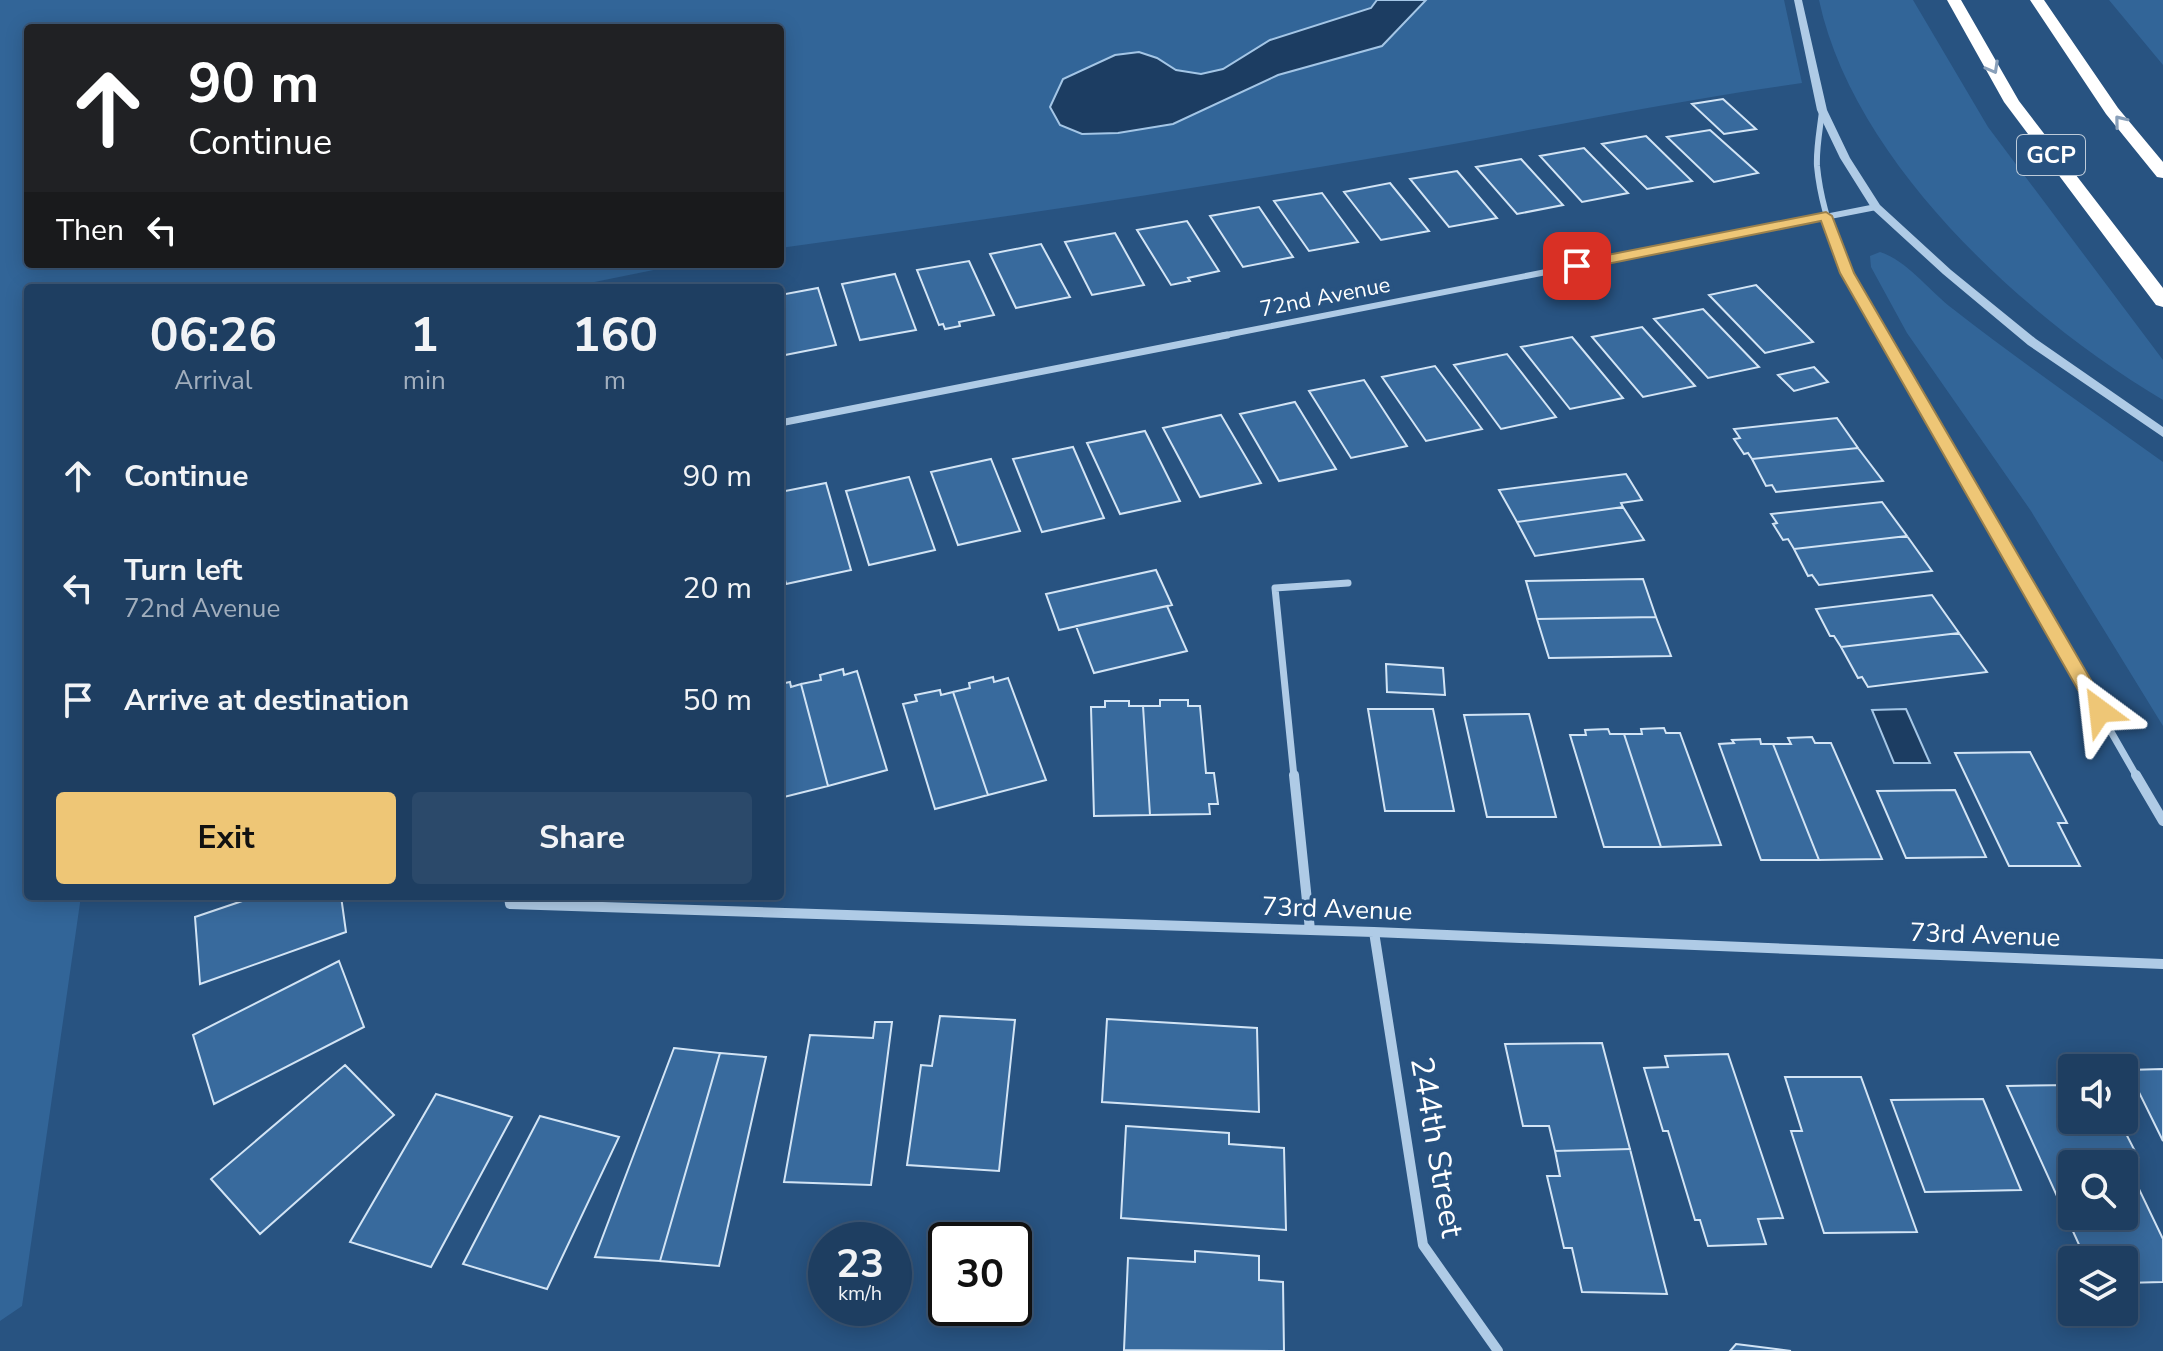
<!DOCTYPE html>
<html lang="en">
<head>
<meta charset="utf-8">
<style>
	body { margin:0; font-family:"Nunito Sans",sans-serif; background:#2b496a; color:#f1f3f6; height:100vh; display:flex; flex-direction:column; font-size:30px; white-space:nowrap }
	* { box-sizing:border-box; margin:0 }
	p { font-size:26px; color:#a1aebd }
	.icon { flex:none; width:44px; height:44px; fill:none; stroke:currentColor; stroke-width:2; stroke-linecap:round; stroke-linejoin:round }
	.map { position:relative; flex:1; overflow:hidden }
	.sheet { position:absolute; left:24px; top:284px; width:760px; height:616px; display:flex; flex-direction:column; background:#1e3e61; border-radius:8px; box-shadow:0 4px 20px #0003,0 0 0 2px #3c5776 }
	.sheet>* { flex:none }
	.hud { position:absolute; left:24px; top:24px; width:760px; height:244px; border-radius:8px; box-shadow:0 4px 20px #0003,0 0 0 2px #3c5776; background:#202124; color:#fff; overflow:hidden }
	.controls { position:absolute; left:2058px; top:1054px; display:grid; gap:16px }
	.controls a { display:grid; place-items:center; width:80px; height:80px; border-radius:8px; background:#1e3e61; box-shadow:0 4px 20px #0003,0 0 0 2px #3c5776; font-size:40px }
	.speed { position:absolute; left:808px; top:1222px; display:flex; gap:16px; font-size:40px; font-weight:700; text-align:center }
	.speed>* { display:grid; place-content:center; width:104px; height:104px; border-radius:50%; background:#1e3e61; box-shadow:0 4px 20px #0003,0 0 0 2px #3c5776; line-height:1 }
	.speed small { font-size:20px; font-weight:400 }
	.speed .limit { border:4px solid #111; border-radius:12px; background:#fff; color:#111 }
	.pin { position:absolute; display:grid; place-items:center; width:68px; height:68px; color:#fff; margin:-34px; border-radius:16px; box-shadow:0 4px 12px #0006 }
	.me { position:absolute; width:88px; margin:-44px; rotate:330deg; stroke-linejoin:round; filter:drop-shadow(0 0 6px #0008) }
	.turn { display:flex; align-items:center; gap:28px; height:168px; padding:0 32px; font-size:36px }
	.turn .icon { width:104px; height:104px; stroke-width:2.5 }
	.turn b { display:block; font-size:56px; line-height:68px }
	.then { display:flex; align-items:center; height:76px; padding:0 32px; background:#0003; gap:16px; font-size:30px }
	.eta { display:flex; justify-content:space-evenly; align-items:center; height:136px; text-align:center }
	.eta b { font-size:48px; font-weight:700; line-height:56px }
	.action { display:flex; gap:16px; margin-top:auto; padding:16px 32px }
	.action a { flex:1; height:92px; border-radius:8px; background:#eec676; color:#111; font-size:32px; font-weight:700; line-height:92px; text-align:center }
	.action a+a { background:#2b496a; color:#f1f3f6 }
	ul { padding:0; list-style:none }
	li { display:flex; align-items:center; gap:24px; height:112px; padding:0 32px }
	li div { flex:1 }
	li b { display:block; font-size:30px }
	li em { font-style:normal }
	.map>svg:first-child { display:block }
	.green { fill:#326598 }
	.water { fill:#1c3d62; stroke:#a4c6e6; stroke-width:2 }
	.building { fill:#386a9d; stroke:#d2e4f5; stroke-width:2; fill-rule:evenodd }
	.lines { fill:none; stroke-linecap:round; stroke-linejoin:round }
	.minor-far2 { stroke:#afcbe6; stroke-width:6 }
	.minor-far1 { stroke:#afcbe6; stroke-width:7 }
	.minor { stroke:#afcbe6; stroke-width:10 }
	.tertiary { fill:#afcbe6; fill-rule:evenodd }
	.motorway { fill:#fff; fill-rule:evenodd }
	.oneway { stroke:#89a0ba }
	.route { fill:#eec676; stroke:#9b814d; stroke-width:2 }
	.labels { text-anchor:middle; dominant-baseline:central; stroke-width:8; stroke-linejoin:round; paint-order:stroke }
	.far-street-label { font-size:22px; fill:#fff; stroke:#285381 }
	.shield { fill:#285381; stroke:#becbd9; stroke-width:2 }
	.shield-label { font-size:24px; font-weight:bold; fill:#fff }
	.street-label { font-size:26px; fill:#fff; stroke:#285381 }
	.near-street-label { font-size:32px; fill:#fff; stroke:#285381 }
</style>
</head>
<body>
<div class="map">
<svg width="2163" height="1351" viewBox="0 0 2163 1351">
	<rect width="100%" height="100%" fill="#285381"/>
	<path class="green" d="M0 0H1784L1802 83C1658 103 1516 134 1373 158 1176 192 978 221 780 248V28H28V264H683L565 288H28V896H81L22 1306 0 1321Z
		M1819 0H1913L1988 127 2163 360V400C2025 318 1854 163 1819 0Z
		M2109 0H2163V65Z
		M1880 252C1908 261 1929 291 1953 309 2021 362 2092 411 2163 462V726L2031 511 1907 333 1871 267 1870 256Z"/>
	<path class="water" d="M1377 0H1426L1382 46 1278 75 1173 124 1118 133 1082 134 1060 125 1050 107 1063 79 1115 55 1139 52 1157 58 1176 70 1201 74 1223 69 1270 40 1371 8Z
		M1906 709 1930 763H1894L1872 710Z"/>
	<path class="building" d="M1723 99 1756 129 1724 134 1692 104Z
		M1710 130 1758 173 1714 182 1667 137Z
		M1646 136 1692 181 1647 189 1602 144Z
		M1584 148 1628 193 1582 202 1540 156Z
		M1521 159 1563 205 1517 214 1476 167Z
		M1457 171 1497 218 1449 227 1410 179Z
		M1390 183 1429 231 1381 240 1344 192Z
		M1322 193 1358 242 1309 251 1274 201Z
		M1259 207 1293 257 1243 267 1210 216Z
		M1187 221 1219 271 1188 278 1190 281 1171 285 1137 230Z
		M1115 233 1144 285 1092 295 1065 242Z
		M1041 244 1070 297 1016 308 990 254Z
		M969 261 994 315 959 322 960 326 945 329 943 324 939 325 917 270Z
		M895 274 916 330 860 340 842 284Z
		M1756 285 1813 342 1765 353 1709 295Z
		M818 288 836 345 780 356V295Z
		M1703 309 1759 367 1708 378 1654 319Z
		M1642 327 1695 386 1643 397 1592 337Z
		M1572 337 1623 398 1570 409 1521 347Z
		M1507 354 1556 417 1501 429 1454 365Z
		M1435 366 1482 429 1426 441 1382 377Z
		M1814 367 1828 382 1794 391 1778 375Z
		M1364 380 1407 446 1351 458 1309 391Z
		M1295 402 1336 469 1279 481 1240 414Z
		M1221 415 1261 483 1200 497 1163 428Z
		M1837 418 1858 448 1752 459 1748 453 1744 454 1734 439 1740 438 1734 429Z
		M1145 431 1180 501 1120 514 1087 443Z
		M1073 447 1104 518 1042 532 1013 459Z
		M1858 448 1883 481 1776 492 1772 485 1766 486 1752 459Z
		M991 459 1020 531 958 545 931 472Z
		M1626 474 1642 500 1621 503 1623 507 1517 522 1499 490Z
		M909 477 935 550 869 565 846 491Z
		M826 483 851 570 786 584 780 560V492Z
		M1882 502 1907 536 1794 549 1788 539 1783 540 1773 524 1777 523 1771 514Z
		M1623 507 1644 540 1535 556 1517 522Z
		M1907 536 1932 571 1819 585 1812 575 1808 576 1794 549Z
		M1156 570 1172 605 1059 630 1046 594Z
		M1643 579 1656 617 1537 619 1526 581Z
		M1932 595 1959 633 1841 647 1834 636H1830L1816 609Z
		M1167 606 1187 651 1094 673 1076 626Z
		M1656 617 1671 656 1549 658 1537 619Z
		M1959 633 1987 672 1868 687 1862 677 1858 678 1841 647Z
		M1386 664 1443 668 1445 695 1387 692Z
		M843 669 844 675 857 671 887 770 828 786 801 684 821 680 820 675Z
		M993 677 994 682 1008 678 1046 780 988 795 953 692 970 688 969 683Z
		M790 682 791 687 801 684 828 786 780 798V684Z
		M940 690 941 695 953 692 988 795 935 809 903 704 917 701 915 695Z
		M1160 700H1188V706H1200L1206 773H1214L1218 804H1209L1210 814 1150 815 1143 706H1160Z
		M1105 701H1129V706H1143L1150 815 1094 816 1091 707H1105Z
		M1368 709H1433L1454 811H1385Z
		M1529 714 1556 817H1487L1464 715Z
		M1664 728 1666 733H1680L1721 845 1661 847 1624 734H1642L1641 729Z
		M1608 729 1610 734H1624L1661 847H1604L1570 735H1586L1585 730Z
		M1812 737 1815 743H1831L1882 859 1819 860 1773 744H1791L1788 738Z
		M1760 739 1761 744H1773L1819 860H1761L1719 744 1734 743 1732 740Z
		M2030 752 2067 823H2058L2080 866H2009L1955 753Z
		M1955 790 1986 857 1906 858 1877 791Z
		M257 896H341L346 932 200 984 195 917Z
		M339 961 364 1027 214 1104 193 1035Z
		M940 1016 1015 1020 999 1171 907 1165 921 1065 932 1066Z
		M1107 1019 1257 1028 1259 1112 1102 1102Z
		M875 1022H892L871 1185 784 1182 810 1035 873 1038Z
		M1602 1043 1630 1149 1555 1151 1549 1126H1523L1505 1044Z
		M674 1048 720 1053 660 1261 595 1257Z
		M720 1053 766 1057 719 1266 660 1261Z
		M1728 1054 1783 1218 1758 1219 1766 1244 1708 1246 1700 1220H1695L1668 1131H1663L1644 1068 1668 1067 1665 1056Z
		M345 1065 394 1115 260 1234 211 1179Z
		M2163 1069V1141L2128 1070Z
		M1785 1077H1861L1917 1232 1824 1233 1791 1131H1802Z
		M2072 1085V1120H2119L2138 1157 2124 1158 2163 1239V1282L2124 1283V1260H2086L2007 1086ZM2072 1164H2124V1216H2072Z
		M436 1094 512 1117 431 1267 350 1242Z
		M1983 1099 2021 1190 1925 1192 1891 1100Z
		M540 1116 619 1137 547 1289 463 1264Z
		M1126 1126 1229 1133V1144L1284 1148 1286 1230 1121 1218Z
		M1630 1149 1667 1294 1582 1292 1572 1248H1564L1547 1176H1560L1555 1151Z
		M1195 1251 1259 1256V1280L1283 1282 1284 1351 1124 1350 1128 1258 1195 1262Z
		M1736 1344 1791 1351H1730Z"/>
	<g class="lines">
		<path class="minor-far2" d="M1822 111C1820 129 1816 149 1817 166 1823 230 1853 283 1884 337
			M1216 337 1876 207"/>
		<path class="minor-far1" d="M1883 335 2137 777
			M780 423 1227 335
			M1294 777 1275 588 1348 583"/>
		<path class="minor" d="M1294 775 1310 930
			M2136 775 2163 821
			M509 896 510 904 1374 932 2163 964
			M1374 932 1423 1245 1498 1351"/>
		<path class="tertiary" d="M1794 0H1802L1827 110 1850 158 1880 205 1951 270 2036 339 2163 427V437L2028 345 1943 274 1872 209 1840 158 1817 110Z"/>
		<path class="motorway" d="M1947 0H1961L2019 101 2163 288V307L2156 305 2004 102Z
			M2030 0H2044L2118 108 2163 162V178L2157 177 2106 114Z"/>
	</g>
	<defs><path id="oneway-chevron" d="M-2-3.5L2.5 0L-2 3.5" fill="none" stroke-width="1.6" stroke-linecap="round" stroke-linejoin="round" transform="scale(2)"/></defs>
	<g class="oneway">
		<use href="#oneway-chevron" transform="translate(1993 68) rotate(61)"/>
		<use href="#oneway-chevron" transform="translate(2120 121) rotate(-129)"/>
	</g>
	<path class="route" d="M1826 212 1832 216 1854 273 2106 706 2109 711 2106 716H2093L1840 273 1821 221 1577 270 1570 266 1577 261Z"/>
	<g class="labels">
		<g class="far-street-label">
			<text transform="translate(1325 297) rotate(-11)">72nd Avenue</text>
		</g>
		<rect class="shield" x="2017" y="135" width="68" height="40" rx="6"/>
		<g class="shield-label">
			<text x="2051" y="155">GCP</text>
		</g>
		<g class="street-label">
			<text transform="translate(1337 909) rotate(2)">73rd Avenue</text>
			<text transform="translate(1985 935) rotate(2)">73rd Avenue</text>
		</g>
		<g class="near-street-label">
			<text transform="translate(1437 1147) rotate(80)">244th Street</text>
		</g>
	</g>
</svg>
<div class="controls">
<a><svg class="icon" aria-label="sound" viewBox="0 0 24 24"><path d="M4 9h4l5-4v14l-5-4H4zM17 9q2 3 0 6"/></svg></a>
<a><svg class="icon" aria-label="search" viewBox="0 0 24 24"><circle cx="10" cy="10" r="6"/><path d="M15 15l6 6"/></svg></a>
<a><svg class="icon" aria-label="layers" viewBox="0 0 24 24"><path d="M12 4l9 5-9 5-9-5zM3 14l9 5 9-5"/></svg></a>
</div>
<div class="speed"><div>23<small>km/h</small></div><div class="limit">30</div></div>
<div class="pin" style="left:1577px;top:266px;background:#d93025"><svg class="icon" aria-label="arrive" viewBox="0 0 24 24"><path d="M6 21V4h12l-3 4 3 4H6"/></svg></div>
<svg class="me" style="left:2100px;top:711px" viewBox="-20 -20 40 40"><path d="M0-17L14 15 0 8-14 15z" fill="#eec676" stroke="#fff" stroke-width="4"/></svg>
<div class="hud">
<div class="turn"><svg class="icon" aria-label="ahead" viewBox="0 0 24 24"><path d="M12 20V5M6 11l6-6 6 6"/></svg><div><b>90 m</b>Continue</div></div>
<div class="then">Then<svg class="icon" aria-label="left" viewBox="0 0 24 24"><path d="M17 20v-9H6M10 6l-5 5 5 5"/></svg></div>
</div>
<section class="sheet">
<div class="eta">
<div><b>06:26</b><p>Arrival</p></div>
<div><b>1</b><p>min</p></div>
<div><b>160</b><p>m</p></div>
</div>
<ul>
<li><svg class="icon" aria-label="ahead" viewBox="0 0 24 24"><path d="M12 20V5M6 11l6-6 6 6"/></svg><div><b>Continue</b></div><em>90 m</em></li>
<li><svg class="icon" aria-label="left" viewBox="0 0 24 24"><path d="M17 20v-9H6M10 6l-5 5 5 5"/></svg><div><b>Turn left</b><p>72nd Avenue</p></div><em>20 m</em></li>
<li><svg class="icon" aria-label="arrive" viewBox="0 0 24 24"><path d="M6 21V4h12l-3 4 3 4H6"/></svg><div><b>Arrive at destination</b></div><em>50 m</em></li>
</ul>
<div class="action"><a>Exit</a><a>Share</a></div>
</section>
</div>
</body>
</html>
